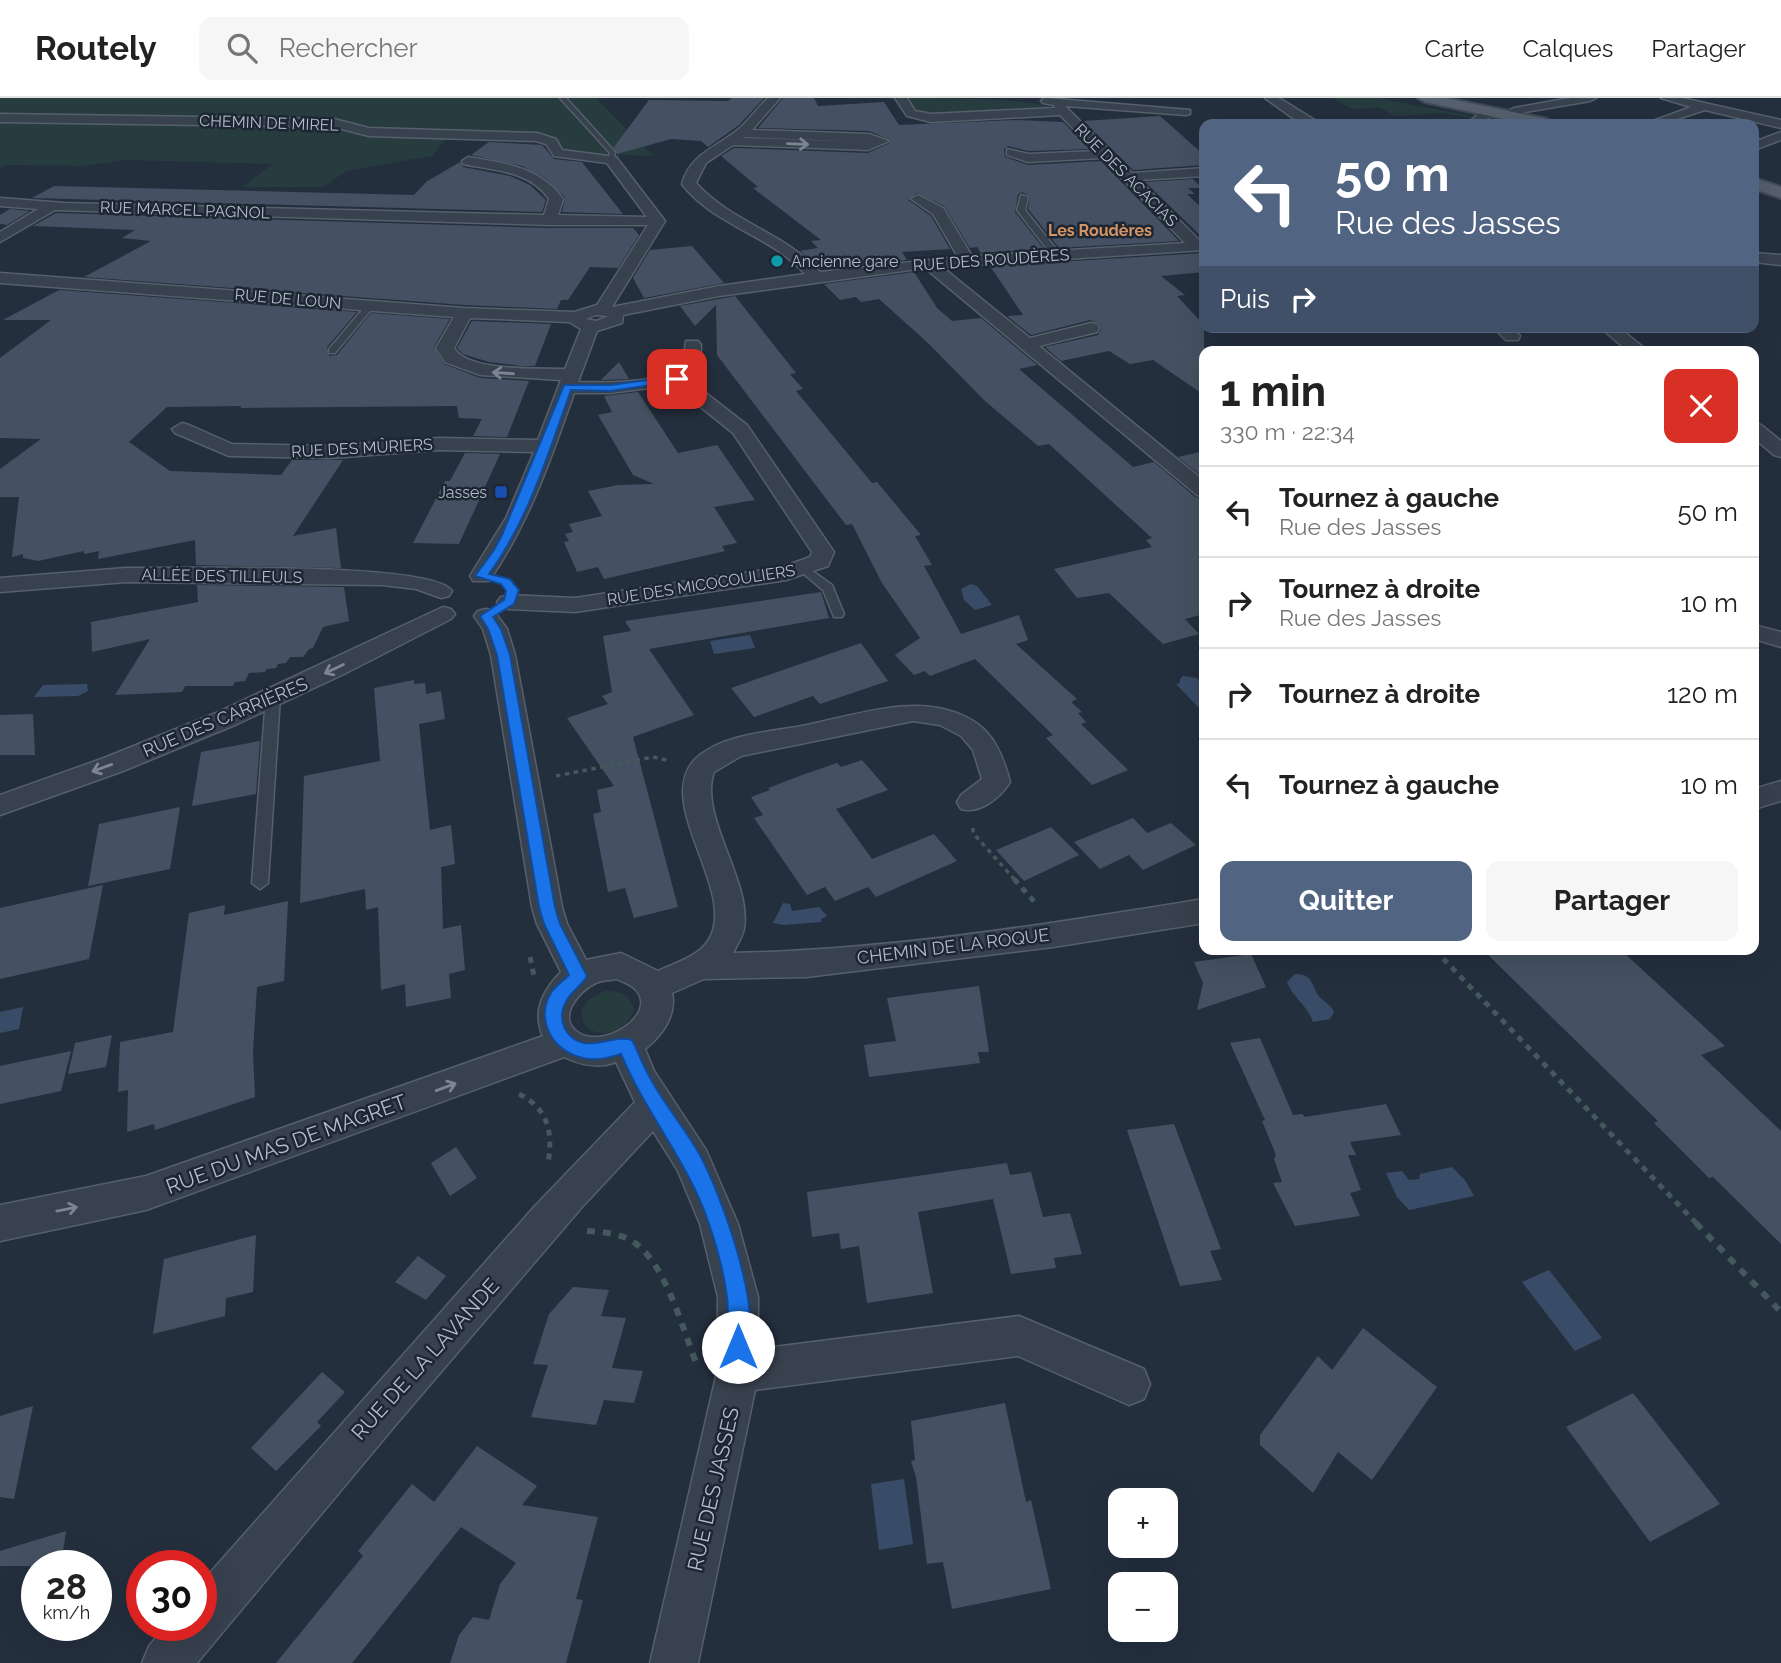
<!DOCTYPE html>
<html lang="fr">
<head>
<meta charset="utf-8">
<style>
	body { margin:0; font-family:Raleway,sans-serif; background:#f6f6f6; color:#222; height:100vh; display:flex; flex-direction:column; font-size:26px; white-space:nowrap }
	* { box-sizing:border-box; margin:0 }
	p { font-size:23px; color:#767676 }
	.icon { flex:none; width:38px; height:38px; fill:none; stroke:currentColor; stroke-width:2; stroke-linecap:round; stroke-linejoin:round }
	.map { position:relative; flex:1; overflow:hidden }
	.sheet { position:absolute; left:1199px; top:248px; width:560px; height:609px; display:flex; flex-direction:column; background:#fff; border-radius:14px; box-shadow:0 7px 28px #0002 }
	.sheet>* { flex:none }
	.guide { position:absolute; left:1199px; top:21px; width:560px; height:214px; border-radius:14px; box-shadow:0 7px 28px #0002; background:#516482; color:#fff; overflow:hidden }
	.tools { position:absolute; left:1108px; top:1390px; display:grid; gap:14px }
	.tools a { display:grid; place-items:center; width:70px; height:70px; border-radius:14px; background:#fff; box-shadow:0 7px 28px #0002; font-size:35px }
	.speed { position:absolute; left:21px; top:1452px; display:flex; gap:14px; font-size:35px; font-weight:700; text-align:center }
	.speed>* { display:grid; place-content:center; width:91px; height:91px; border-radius:50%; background:#fff; box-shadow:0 7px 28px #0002; line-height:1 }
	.speed small { font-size:18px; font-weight:400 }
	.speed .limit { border:10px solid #d22; background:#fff; color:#111 }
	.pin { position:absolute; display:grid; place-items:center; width:60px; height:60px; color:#fff; margin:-30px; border-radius:14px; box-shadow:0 4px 10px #0006 }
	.me { position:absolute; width:77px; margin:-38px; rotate:0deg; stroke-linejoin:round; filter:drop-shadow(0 0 5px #0008) }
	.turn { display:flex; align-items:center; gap:24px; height:147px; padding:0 21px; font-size:32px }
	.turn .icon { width:91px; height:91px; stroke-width:2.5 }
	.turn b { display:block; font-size:49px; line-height:60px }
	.then { display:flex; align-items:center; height:66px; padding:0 21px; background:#0003; gap:14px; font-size:26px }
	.round { display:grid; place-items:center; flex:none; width:74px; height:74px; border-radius:14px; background:#f6f6f6 }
	.summary { display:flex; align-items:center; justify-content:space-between; height:119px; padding:0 21px }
	h1 { font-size:42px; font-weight:700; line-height:52px }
	.cta { display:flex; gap:14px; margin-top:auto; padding:14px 21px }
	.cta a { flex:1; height:80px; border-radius:14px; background:#516482; color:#fff; font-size:28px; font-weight:700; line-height:80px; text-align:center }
	.cta a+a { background:#f6f6f6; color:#222 }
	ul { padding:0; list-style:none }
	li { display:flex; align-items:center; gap:21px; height:91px; padding:0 21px; border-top:2px solid #e0e0e0 }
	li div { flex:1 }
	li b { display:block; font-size:26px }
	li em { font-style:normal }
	header { display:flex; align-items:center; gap:42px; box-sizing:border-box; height:98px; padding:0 35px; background:#fff; border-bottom:2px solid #e0e0e0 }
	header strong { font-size:33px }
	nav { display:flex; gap:38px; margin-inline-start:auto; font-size:24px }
	.search { width:490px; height:63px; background:#f6f6f6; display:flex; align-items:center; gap:18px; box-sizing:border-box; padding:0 24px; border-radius:14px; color:#767676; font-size:26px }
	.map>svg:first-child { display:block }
	.green { fill:#263c3f }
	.water { fill:#394c67 }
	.building { fill:#455162 }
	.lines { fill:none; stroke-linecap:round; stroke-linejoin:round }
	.service-casing { stroke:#565f6c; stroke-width:3 }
	.minor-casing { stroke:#565f6c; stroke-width:3 }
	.primary-casing { stroke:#414a57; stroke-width:4 }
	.path-far3 { stroke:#44595c; stroke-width:2; stroke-dasharray:2.5 2.5; stroke-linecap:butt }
	.path-far2 { stroke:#44595c; stroke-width:3.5; stroke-dasharray:4.5 4.5; stroke-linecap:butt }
	.path-far1 { stroke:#44595c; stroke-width:5; stroke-dasharray:6 6; stroke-linecap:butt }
	.path { stroke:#44595c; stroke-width:6; stroke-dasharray:8 8; stroke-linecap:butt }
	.service { fill:#38414e; fill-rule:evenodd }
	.minor { fill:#38414e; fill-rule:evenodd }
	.primary { fill:#56606e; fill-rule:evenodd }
	.oneway { stroke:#7c8592 }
	.route { fill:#1a73e8; stroke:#114b97; stroke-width:2 }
	.culture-dot { fill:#0f9aa8; stroke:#1d2633; stroke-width:2.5 }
	.transit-dot { fill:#1a4fb4; stroke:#1d2633; stroke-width:2.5 }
	.labels { text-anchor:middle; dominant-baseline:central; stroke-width:5; stroke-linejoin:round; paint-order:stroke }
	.far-street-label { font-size:16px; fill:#b4bcc9; stroke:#1d2633 }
	.far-neighbourhood-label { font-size:16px; font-weight:bold; fill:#d59563; stroke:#1d2633 }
	.far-poi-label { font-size:16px; fill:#b4bcc9; stroke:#1d2633; text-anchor:start }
	.street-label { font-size:18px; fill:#b4bcc9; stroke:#1d2633 }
	.near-street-label { font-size:21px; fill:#b4bcc9; stroke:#1d2633 }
</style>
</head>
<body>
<header>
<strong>Routely</strong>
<div class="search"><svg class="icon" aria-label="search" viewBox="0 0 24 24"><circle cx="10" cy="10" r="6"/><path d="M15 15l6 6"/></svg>Rechercher</div>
<nav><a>Carte</a><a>Calques</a><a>Partager</a></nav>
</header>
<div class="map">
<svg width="1781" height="1565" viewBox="0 0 1781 1565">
	<rect width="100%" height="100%" fill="#242f3e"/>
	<path class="green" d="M0 0H596L653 58 568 55 558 51 555 43 449 37 432 58 346 73 324 89H243L272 66 124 62 84 68 6 67 0 70Z
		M909 0C938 0 1031 0 1051 10L931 18 918 15Z
		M1333 0H1378L1472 18 1470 20 1444 15 1395 18 1380 10 1352 11Z
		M605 893C619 893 629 896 634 910 629 932 600 945 584 926L581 913 589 901Z"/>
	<path class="water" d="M971 486 977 488 992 507 975 512 964 502 961 491Z
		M750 537 755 550 714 556 710 543Z
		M1183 578 1197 580 1204 587V611L1201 612 1176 586 1180 585V581Z
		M87 586 88 593 78 598 34 599 43 587Z
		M783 805 790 806 792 813 819 809 827 818 821 821 822 824 784 827 773 825Z
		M1295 876C1313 876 1311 886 1318 897 1323 904 1331 906 1334 914L1330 921 1313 924C1308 908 1293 900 1287 884Z
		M23 909 19 931 0 935V914Z
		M1452 1069 1465 1082 1474 1098 1409 1112 1397 1099 1386 1075 1402 1073 1409 1082 1419 1081 1420 1076Z
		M1549 1172 1602 1240 1575 1253 1522 1184Z
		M904 1381 913 1446 879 1452 871 1386Z"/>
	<path class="building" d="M732 0H764L739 27 708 49 701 43 671 41 617 56 614 49 649 2 728 3Z
		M783 0H814L818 8 884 4 899 27 1015 22 1063 24 1089 51 1029 53 1008 48 1004 51 1005 59 1028 67 1101 63 1179 143 1059 150 1028 111 1030 98 1022 94 1018 96 1015 114 1044 151 981 155 977 149 970 150 944 108 917 95 908 102 931 118 950 151 902 154 907 162 821 171 800 153 818 150 811 143 821 142 753 90 758 89 721 58 734 50 868 55 890 45 891 42 869 33 758 30Z
		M1160 18 1204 57V67L1133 72 1083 23Z
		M489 44 542 47 554 61 582 64 623 116 562 114 565 99 545 80 522 68 471 57Z
		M460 64 463 69 510 78 530 87 546 102 542 114 32 100 54 88 414 97 426 84Z
		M1193 81 1202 90H1188L1195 96H1187L1204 112V141L1145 84Z
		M10 111 30 113 7 127 0 126V117Z
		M56 115 549 130H633L639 137 618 170 590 169 568 202H561L557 211 465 207 84 179 151 143 122 140 135 132 33 128Z
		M692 148 724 185 644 200 633 180 650 152Z
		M1204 155V174L1161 178 1185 197 1177 198 1204 227V297L1153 262 1130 266 1109 253 1061 263 1045 249 1098 237 1101 231 1099 225 1090 222 1031 237 1007 218 1023 217 990 168Z
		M914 174 937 210 952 223 981 220 1037 267 1019 271 1133 369 1154 364 1195 399 1204 401V516L1185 521 1199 536 1163 546 1109 495 1077 500 1054 471 1152 449 1146 442 1152 440 1049 346 1038 348 985 303 927 244 879 201 861 204 856 199 840 202 824 186Z
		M59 192 357 214 327 249 329 258 337 257 371 215 450 221 434 249 444 266 480 280 529 283 507 339 473 338 482 321 459 320 457 308 240 310 242 308 167 309 129 344 170 373 281 377 292 362H343L293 438 336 430 341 470 196 467 195 442 98 461 99 453 84 456V453L38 463 23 460V456L12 459 19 399H0V371L41 341 0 340V260L51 222H3Z
		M735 198 796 275 790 276 803 291 796 293 872 385 877 384 921 437 915 438 932 467 924 468 961 536 1019 517 1028 542 1016 546 1077 601 1071 604 1082 614 1078 615 1086 624 1081 626 1128 672 1092 687 1046 640 1053 637 975 561 930 578 925 573 914 577 895 557 920 540 882 485 852 426 846 427 717 257 716 207 695 228 680 208Z
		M472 223 551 226 535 268H522L489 264 463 256 457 250Z
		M619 264 629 281 601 282Z
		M638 294 678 355 717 347 755 402 714 409 737 445 722 448 725 453 604 481 598 469 577 474 564 444 569 443 565 436 573 434 569 426 602 418 588 393 618 387 654 386 633 377 598 317 612 314 604 298Z
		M1204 353V380L1178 359Z
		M465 355 500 356 459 446 413 445 445 383H450Z
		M197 487 344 489 349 523 323 529 313 550 309 551 303 559H290L286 565 278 566 276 570 267 571 265 574 249 575 245 583 235 584 233 588H185L182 594 115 597 150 541 92 554 91 524 198 504Z
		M821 494 829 520 649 551 694 617 633 639 678 809 634 820 625 790 608 794 593 716 601 714 597 692 614 688 567 620 608 606 602 598 612 594 603 538 631 533 625 523Z
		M861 545 888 583 820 606 813 598 754 619 731 590Z
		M414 582V586L425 585 426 596 441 593 445 621 419 626 430 732 451 727 455 766 441 769 443 831 461 827 465 872 449 876 451 900 406 909 405 886 381 892 378 809 366 812 365 791 300 805 304 678 380 663 374 590Z
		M33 616 35 657H0V617Z
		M260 643 256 696 192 708 201 654Z
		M862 662 888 692 836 711 872 761 934 736 957 763 876 799 868 789 835 803 825 789 807 797 754 720 763 717 751 699 770 692 768 690 805 676 837 665 841 669Z
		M180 709 170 771 88 788 99 726Z
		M1133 720 1147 735 1171 725 1196 747 1143 772 1129 757 1100 771 1074 744Z
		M1051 729 1079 757 1024 783 996 752Z
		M103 787 89 861 0 881V810Z
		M288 803 284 883 257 889 253 954 255 999 155 1032 154 1026 127 1034 128 992 118 994 120 944 173 934 189 815 225 807 224 817Z
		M1483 852H1621L1725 948 1701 957 1781 1033V1146L1713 1079 1709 1080 1654 1025 1658 1023Z
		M1251 856 1266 889 1197 912 1203 885 1194 864Z
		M979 888 989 954H978L980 965 869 979 864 947 896 943 887 900Z
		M112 937 106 969 68 976 75 945Z
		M1260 940 1293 1017 1302 1016 1305 1019 1386 1006 1401 1037 1350 1044 1356 1057H1348L1361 1092 1350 1095 1360 1118 1295 1128 1273 1085 1282 1084 1274 1061 1276 1057 1262 1023 1265 1022 1230 945Z
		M71 953 61 993 0 1006V968Z
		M1174 1026 1221 1151 1210 1153 1222 1182 1180 1188 1127 1032Z
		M456 1049 477 1080 450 1098 431 1065Z
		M1007 1065 1010 1077 1031 1074 1043 1119 1070 1115 1082 1156 1054 1160 1056 1170 1011 1176 993 1101 918 1114 933 1195 867 1205 859 1148 841 1151 839 1135 812 1139 807 1094Z
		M256 1137 253 1194 226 1200 225 1218 153 1236 164 1161Z
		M418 1158 446 1178 426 1202 395 1184Z
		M573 1189 609 1192 601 1218 626 1220 612 1270 643 1273 634 1305 604 1302 596 1327 531 1319 548 1267 533 1266 549 1216Z
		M1363 1230 1437 1289 1372 1382 1338 1354 1313 1395 1260 1347V1337L1318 1258 1332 1272Z
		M322 1274 345 1294 317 1324 321 1328 276 1373 251 1350Z
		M1633 1295 1720 1406 1650 1444 1566 1329Z
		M1005 1305 1026 1404 1031 1402 1051 1491 952 1511 943 1464 927 1466 916 1379 911 1363 915 1362 911 1323Z
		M33 1308 14 1401 0 1399V1318Z
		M477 1348 537 1388 522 1407 598 1419 576 1501 583 1502 566 1565H450L459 1537 473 1519 489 1522 500 1486 516 1465 461 1429 352 1565H276L363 1458 358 1453 412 1386 434 1404Z
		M66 1433 61 1468H0V1453Z"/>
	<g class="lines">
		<defs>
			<path id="service" d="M560 0H566L615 54 613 63H609L610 55Z
				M1021 97 1028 99 1025 112 1060 156V160H1054L1017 112Z
				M368 205 375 207 335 255H329V251Z
				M804 467 832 487 844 516 842 519H834L823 492 798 471Z
				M273 595 280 599 268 785 260 791 252 785 266 599Z"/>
			<path id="minor" d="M768 0H780L752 32 869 36 889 43 868 52 733 47 706 65 696 85C731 124 785 135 820 174L958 159 933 116 911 101 918 97 943 110 972 158 1185 145 1102 60 1028 64 1007 57V51L1029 56 1095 53 1060 17 931 24 907 18 895 0H907L915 13 931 16 1055 10 1054 7 1043 5 1041 3 1045 0 1190 12V16L1186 17 1065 8 1132 75 1204 70V78L1139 82 1201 144H1204V152L942 169 1030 240 1091 225 1097 226 1099 230 1097 234 1039 248 1204 383V399L1197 397 925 170 719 198 623 217 622 225 597 233 578 284C608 285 656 285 682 271L686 243H698L701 247 700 273 689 282 747 327 834 454 828 468 786 482 575 514 509 511 501 509 497 504 501 499 509 497 575 500 782 469 810 459 812 454 733 335 673 287 610 295H574C551 361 529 425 489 483H473L470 478 506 420 534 354 439 352 330 360 229 358 175 335 172 331 182 325 189 327 232 346 330 348 439 340 538 342 561 282 480 277 445 264 436 250 454 219 0 185V175L465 210 574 214 597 207 648 127H549L55 112 0 144V134L38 111 0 108V100L65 105 544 117 549 101C529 72 495 73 463 66L462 63 468 59C505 65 540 69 563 101L558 117 647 119 607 65 554 58 546 46 536 43 369 38 334 29 0 24V16L334 21 369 30 537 35 556 41 562 52 616 59 665 123 612 209 719 188 805 176C771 137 714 128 682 86 690 55 720 48 741 29 751 20 758 9 768 0ZM744 39 869 44 743 40ZM595 217 607 218V219L596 223 586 221ZM470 220 569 224 581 231 565 271C538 270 468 274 454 250Z
				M1265 0H1279L1321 26H1301Z
				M1570 0H1596L1590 3 1514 16 1508 13 1514 10Z
				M1661 0H1682L1781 22V30L1705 12 1662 26H1645L1691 9Z
				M1496 11 1500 12V16L1489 19 1480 26H1467L1481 14Z
				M1781 34V42L1754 52V44Z
				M1754 155 1781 157V167L1754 164Z
				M1493 229H1512L1520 238 1518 242H1506Z
				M1600 229H1618L1649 254H1629Z
				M1754 325 1761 327 1781 343V359L1774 357 1754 340Z
				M126 470C174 471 432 463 452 493L449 498 441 500 416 491 383 487 126 484 0 494V480Z
				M443 509 451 511 455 516 451 521 344 576 235 627 123 673 0 717V697L104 660 216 615Z
				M486 511 494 513 507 531 515 557 562 809 567 826 586 862 621 855 658 873C675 865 697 859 708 843 741 794 646 699 700 657 727 636 769 634 802 628 842 620 898 602 938 610 983 619 999 641 1010 684 1000 700 980 716 961 711L957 704 961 697 982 681 973 652 961 638 940 627 913 623 741 658 714 674C698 718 752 783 744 830 743 838 737 847 733 855 891 852 1048 826 1204 801V825L1053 849 806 879 704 881 672 895C677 917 662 938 645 951L654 973 706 1052 738 1126 758 1199V1251L1019 1218 1144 1271 1150 1286 1144 1301 1129 1307 1018 1258 755 1292 698 1565H650L717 1274 718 1199 700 1126 678 1073 653 1033 582 1109 393 1330 197 1565H142L149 1548 166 1528H201V1485L535 1108 635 1004 616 964C598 971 581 967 564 959L146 1112 0 1143V1107L146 1078 543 938C532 914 543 892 561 874L537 826 532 809 491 557 483 531 474 518 478 513ZM617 881C623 884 632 887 636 892 659 917 600 955 575 932 558 917 581 891 596 885 602 882 610 882 617 881Z
				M1754 527 1781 534V549L1754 541Z
				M1781 683V703L1754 711V691Z"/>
			<path id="primary" d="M1418 0H1446L1547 21 1555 26H1527L1425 4Z
				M1754 80 1781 89V100L1754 91Z"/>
		</defs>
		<use href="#service" class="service-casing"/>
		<use href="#minor" class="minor-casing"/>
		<use href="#primary" class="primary-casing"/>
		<path class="path-far3" d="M1204 25 1261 22"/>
		<path class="path-far2" d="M556 678 653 659 671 663
			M973 730V735L1015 782"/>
		<path class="path-far1" d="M1014 781 1038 808
			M1435 852 1698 1127
			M530 859 534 878
			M519 996C549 1011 553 1035 548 1066"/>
		<path class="path" d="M1696 1125 1781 1214
			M587 1133C603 1134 621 1135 635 1145 666 1167 683 1232 697 1267"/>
		<use href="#service" class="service"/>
		<use href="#minor" class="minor"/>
		<use href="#primary" class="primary"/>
	</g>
	<defs><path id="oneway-shaft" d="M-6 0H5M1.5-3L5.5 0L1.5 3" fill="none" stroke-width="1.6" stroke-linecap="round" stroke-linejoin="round" transform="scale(1.75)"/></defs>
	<g class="oneway">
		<use href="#oneway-shaft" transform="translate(798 46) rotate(2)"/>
		<use href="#oneway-shaft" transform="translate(503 275) rotate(-176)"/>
		<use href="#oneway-shaft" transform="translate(334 571) rotate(155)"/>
		<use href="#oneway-shaft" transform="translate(102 670) rotate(160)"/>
		<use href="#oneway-shaft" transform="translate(446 989) rotate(-20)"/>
		<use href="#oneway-shaft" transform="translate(67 1111) rotate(-11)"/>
	</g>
	<path class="route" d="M677 278 680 279V283L610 293 571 292C549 354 528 423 489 476L510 481 519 492 514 506 493 519 501 531 510 557 555 809 560 826 587 878C582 888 570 894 566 904 561 912 561 922 565 931 582 960 612 935 632 942 638 953 642 965 648 976 663 1005 684 1029 700 1057 722 1099 764 1213 746 1257L738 1260 731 1257C723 1239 730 1218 727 1199 724 1176 717 1149 709 1126 689 1065 646 1016 621 956 608 960 596 963 583 960 552 954 533 919 553 892 558 886 564 882 569 877L544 826 539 809 497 557 488 531 480 518 504 502 506 493 501 486 475 478 494 452 502 437 564 287H610Z"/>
	<circle class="culture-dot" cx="777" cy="163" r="7"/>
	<rect class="transit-dot" x="494" y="387" width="14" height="14" rx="3.5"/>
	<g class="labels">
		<g class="far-street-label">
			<text transform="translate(269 25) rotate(2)">CHEMIN DE MIREL</text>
			<text transform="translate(1126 77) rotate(45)">RUE DES ACACIAS</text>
			<text transform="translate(185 112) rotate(2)">RUE MARCEL PAGNOL</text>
			<text transform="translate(991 162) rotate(-4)">RUE DES ROUDÈRES</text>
			<text transform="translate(288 201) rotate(5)">RUE DE LOUN</text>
			<text transform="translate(362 350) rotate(-3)">RUE DES MÛRIERS</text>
			<text transform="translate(222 478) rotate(1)">ALLÉE DES TILLEULS</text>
			<text transform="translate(701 487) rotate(-9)">RUE DES MICOCOULIERS</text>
		</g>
		<g class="far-neighbourhood-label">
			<text x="1100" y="132">Les Roudères</text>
		</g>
		<g class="far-poi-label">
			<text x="791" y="163">Ancienne gare</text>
			<text x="487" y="394" text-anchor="end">Jasses</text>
		</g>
		<g class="street-label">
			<text transform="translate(225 619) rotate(-23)">RUE DES CARRIÈRES</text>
			<text transform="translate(953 848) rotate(-7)">CHEMIN DE LA ROQUE</text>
		</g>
		<g class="near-street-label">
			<text transform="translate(286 1046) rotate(-20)">RUE DU MAS DE MAGRET</text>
			<text transform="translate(425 1261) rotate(-48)">RUE DE LA LAVANDE</text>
			<text transform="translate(713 1391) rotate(-77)">RUE DES JASSES</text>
		</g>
	</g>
</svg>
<div class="tools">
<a>+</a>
<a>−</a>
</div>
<div class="speed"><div>28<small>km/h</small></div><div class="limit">30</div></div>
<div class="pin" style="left:677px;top:281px;background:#d93025"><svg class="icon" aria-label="arrive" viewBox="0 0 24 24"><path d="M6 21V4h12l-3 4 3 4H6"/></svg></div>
<svg class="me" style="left:738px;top:1249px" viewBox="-20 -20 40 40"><circle r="19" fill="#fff"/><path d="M0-13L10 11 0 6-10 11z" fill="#1a73e8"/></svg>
<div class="guide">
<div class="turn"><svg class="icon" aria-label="left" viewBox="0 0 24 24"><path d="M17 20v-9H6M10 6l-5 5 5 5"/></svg><div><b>50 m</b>Rue des Jasses</div></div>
<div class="then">Puis<svg class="icon" aria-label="right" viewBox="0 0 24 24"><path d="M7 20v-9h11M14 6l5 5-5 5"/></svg></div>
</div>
<section class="sheet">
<div class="summary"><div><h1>1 min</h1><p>330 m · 22:34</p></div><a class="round" style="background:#d93025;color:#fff"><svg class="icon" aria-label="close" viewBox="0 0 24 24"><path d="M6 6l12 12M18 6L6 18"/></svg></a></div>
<ul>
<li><svg class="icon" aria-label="left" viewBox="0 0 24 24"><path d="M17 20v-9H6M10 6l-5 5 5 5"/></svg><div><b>Tournez à gauche</b><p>Rue des Jasses</p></div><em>50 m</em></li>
<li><svg class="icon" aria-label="right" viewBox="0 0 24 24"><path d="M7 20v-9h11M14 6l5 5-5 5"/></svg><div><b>Tournez à droite</b><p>Rue des Jasses</p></div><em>10 m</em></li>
<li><svg class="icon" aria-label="right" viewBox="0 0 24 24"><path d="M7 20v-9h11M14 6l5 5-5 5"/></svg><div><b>Tournez à droite</b></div><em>120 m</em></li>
<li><svg class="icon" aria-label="left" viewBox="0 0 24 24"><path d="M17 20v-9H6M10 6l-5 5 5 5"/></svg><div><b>Tournez à gauche</b></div><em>10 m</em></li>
</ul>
<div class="cta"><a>Quitter</a><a>Partager</a></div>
</section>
</div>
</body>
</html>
